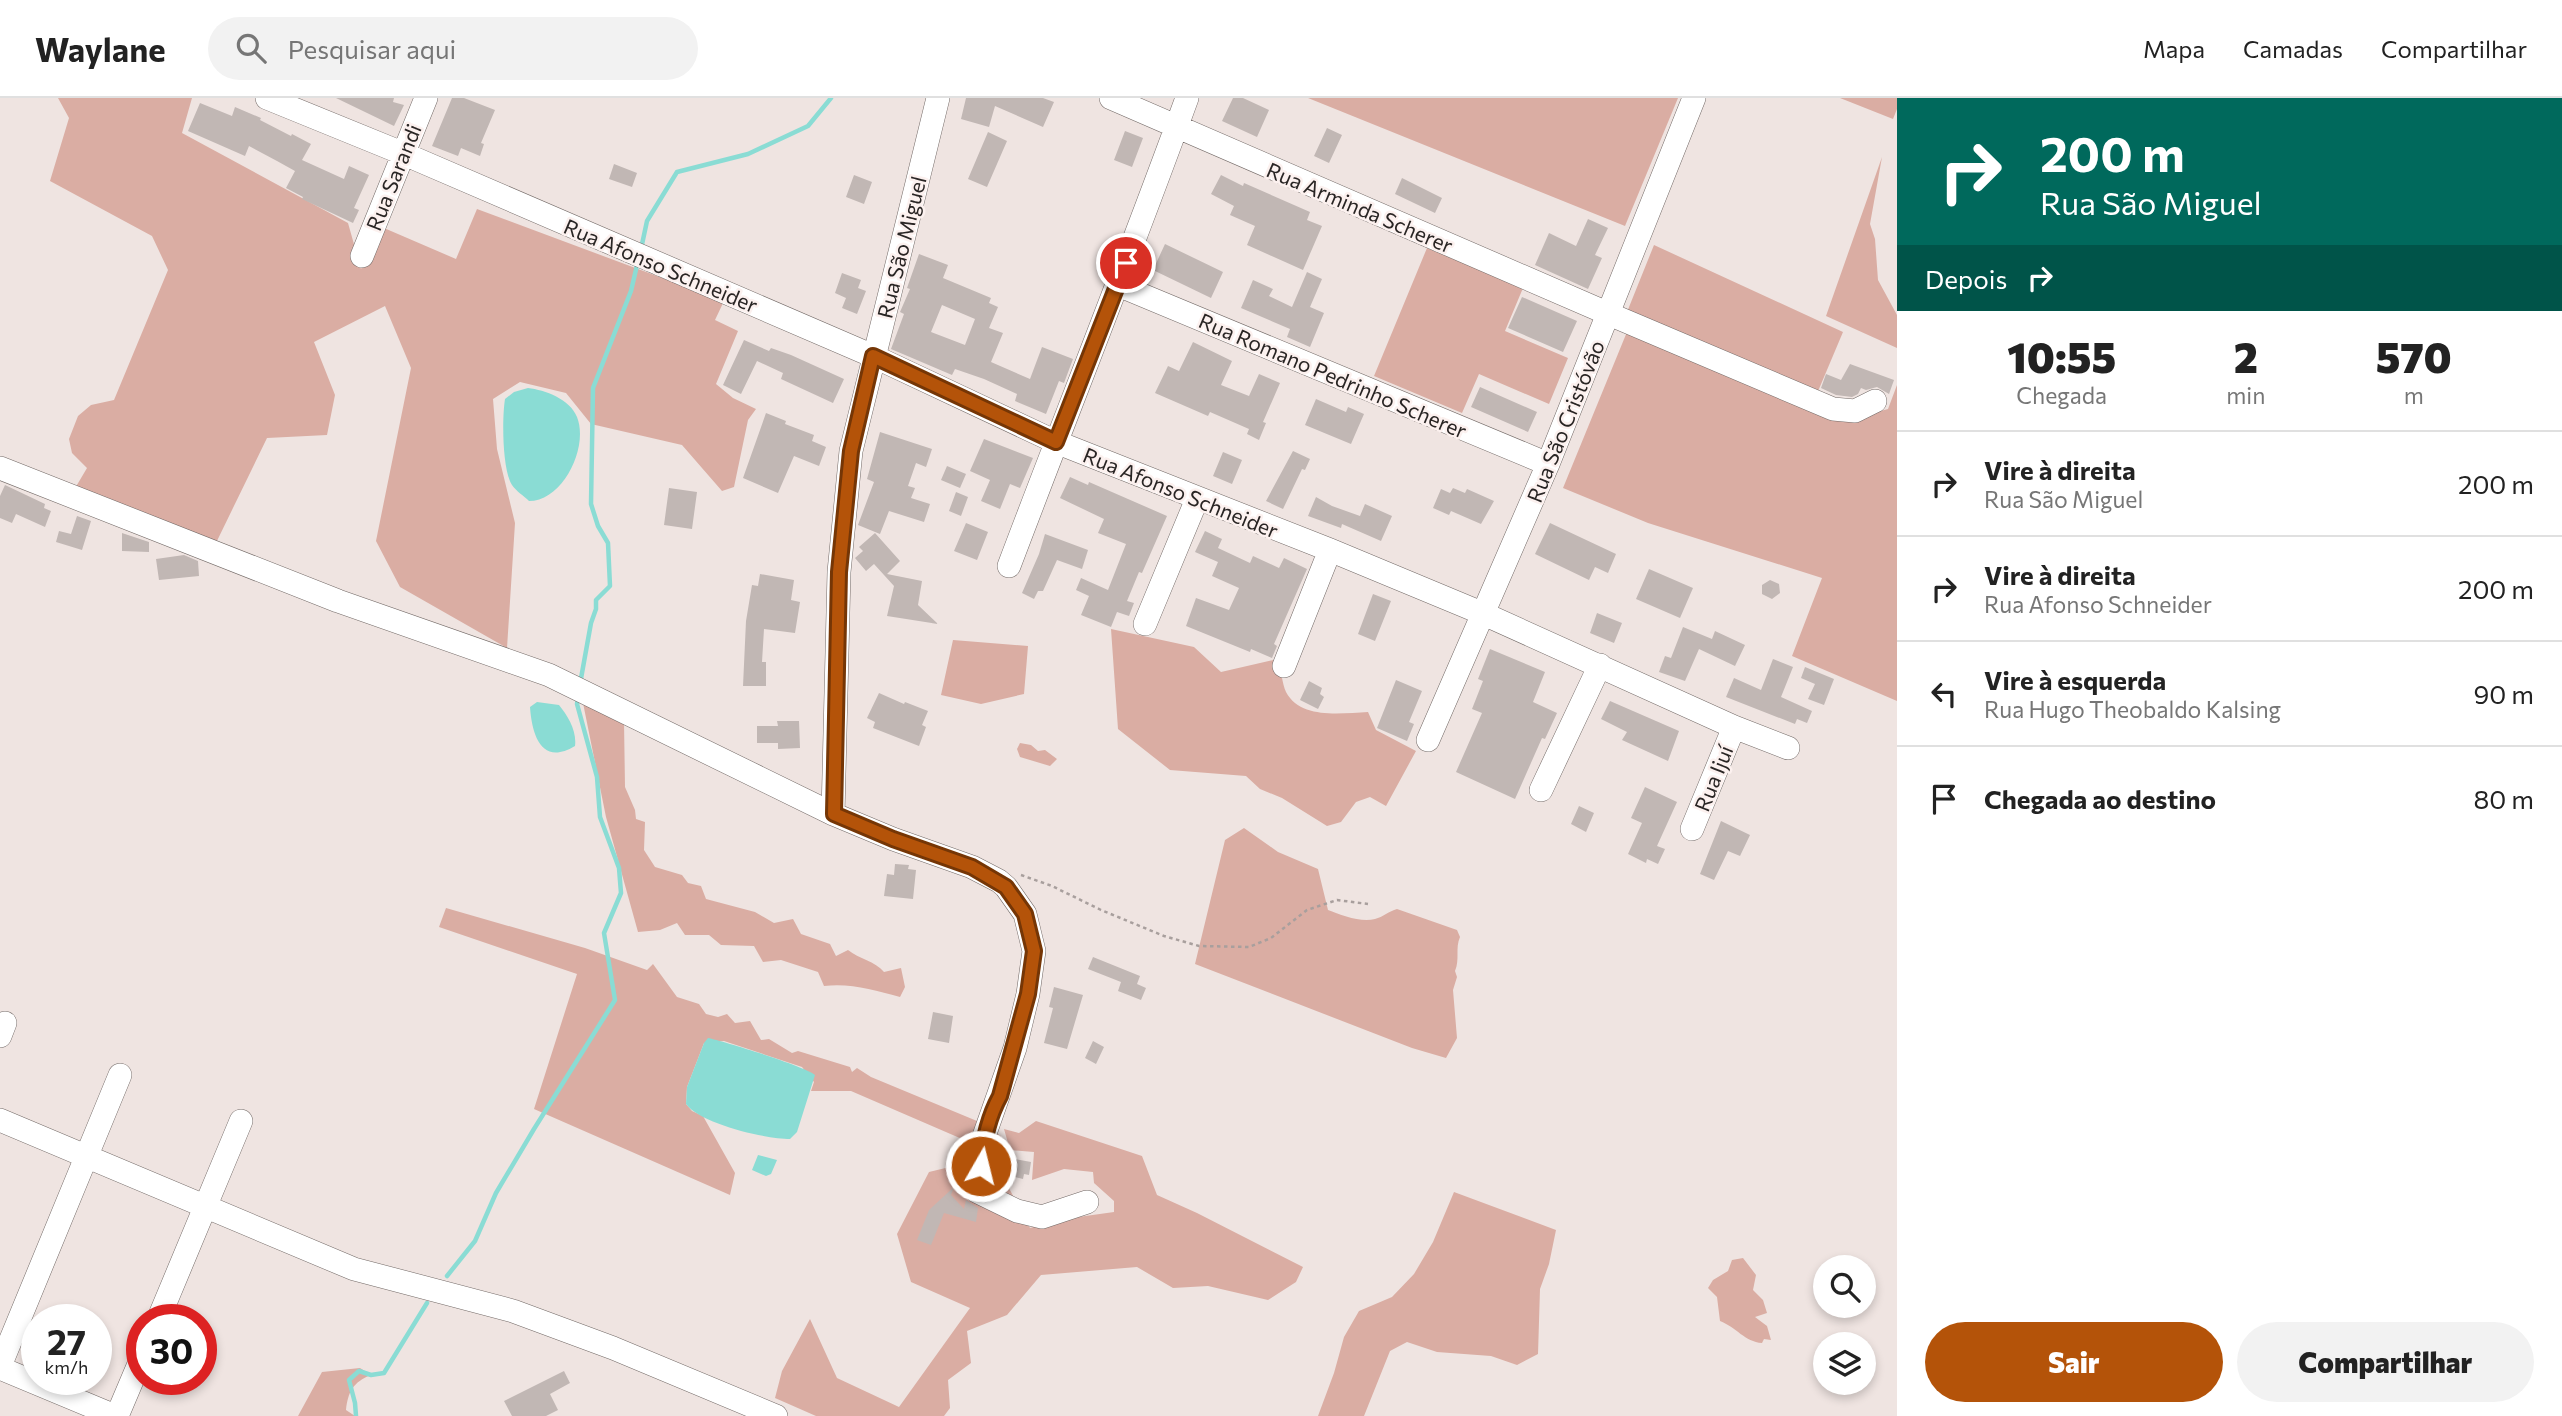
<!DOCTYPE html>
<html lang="pt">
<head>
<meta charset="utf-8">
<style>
	body { margin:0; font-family:Commissioner,sans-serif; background:#f2f2f2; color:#222; height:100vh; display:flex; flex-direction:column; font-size:26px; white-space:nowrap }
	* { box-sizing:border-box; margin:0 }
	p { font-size:23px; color:#767676 }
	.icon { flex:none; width:38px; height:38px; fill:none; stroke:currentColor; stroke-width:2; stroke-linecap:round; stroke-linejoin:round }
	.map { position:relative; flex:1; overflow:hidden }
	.sheet { display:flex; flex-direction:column; background:#fff; width:665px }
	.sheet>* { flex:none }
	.guide { background:#00695c; color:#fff; overflow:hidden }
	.fabs { position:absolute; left:1813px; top:1157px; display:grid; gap:14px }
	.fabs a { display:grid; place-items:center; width:63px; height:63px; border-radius:50%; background:#fff; box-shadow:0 4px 10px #0003; font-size:35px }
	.speed { position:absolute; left:21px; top:1206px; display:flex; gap:14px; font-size:35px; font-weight:700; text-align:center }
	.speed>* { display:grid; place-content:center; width:91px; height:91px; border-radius:50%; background:#fff; box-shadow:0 4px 10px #0003; line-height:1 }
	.speed small { font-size:18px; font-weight:400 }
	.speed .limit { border:10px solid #d22; background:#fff; color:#111 }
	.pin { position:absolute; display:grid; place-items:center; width:60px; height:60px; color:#fff; margin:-30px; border:4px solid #fff; border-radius:50%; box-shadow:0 2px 7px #0007 }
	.me { position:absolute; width:77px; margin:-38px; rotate:8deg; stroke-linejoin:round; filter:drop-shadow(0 0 5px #0008) }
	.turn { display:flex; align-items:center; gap:24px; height:147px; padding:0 28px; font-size:32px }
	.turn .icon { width:91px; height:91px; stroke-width:2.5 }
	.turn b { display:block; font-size:49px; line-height:60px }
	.then { display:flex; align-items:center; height:66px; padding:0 28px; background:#0003; gap:14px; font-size:26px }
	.eta { display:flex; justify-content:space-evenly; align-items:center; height:119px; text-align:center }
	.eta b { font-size:42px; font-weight:800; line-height:49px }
	.action { display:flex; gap:14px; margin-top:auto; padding:14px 28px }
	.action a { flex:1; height:80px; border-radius:42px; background:#b45309; color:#fff; font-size:28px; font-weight:800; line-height:80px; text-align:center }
	.action a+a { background:#f2f2f2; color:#222 }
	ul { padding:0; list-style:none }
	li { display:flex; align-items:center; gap:21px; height:105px; padding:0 28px; border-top:2px solid #e0e0e0 }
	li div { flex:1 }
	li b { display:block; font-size:26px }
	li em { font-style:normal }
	header { display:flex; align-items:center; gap:42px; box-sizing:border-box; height:98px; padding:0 35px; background:#fff; border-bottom:2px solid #e0e0e0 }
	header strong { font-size:33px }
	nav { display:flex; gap:38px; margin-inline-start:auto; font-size:24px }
	.search { width:490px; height:63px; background:#f2f2f2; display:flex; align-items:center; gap:18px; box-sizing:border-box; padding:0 24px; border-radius:38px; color:#767676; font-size:26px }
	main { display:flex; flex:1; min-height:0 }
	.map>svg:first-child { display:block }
	.green { fill:#daada3 }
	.water { fill:#8adcd4 }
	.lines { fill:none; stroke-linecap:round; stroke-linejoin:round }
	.stream { stroke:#8adcd4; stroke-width:4.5 }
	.building { fill:#c1b7b4; fill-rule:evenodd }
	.minor-casing { stroke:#736a67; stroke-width:24 }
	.path { stroke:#a89f9d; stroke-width:2.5; stroke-dasharray:3.5 3.5; stroke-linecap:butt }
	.minor { stroke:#fff; stroke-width:23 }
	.route-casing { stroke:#753606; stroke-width:18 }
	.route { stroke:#b45309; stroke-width:12 }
	.labels { text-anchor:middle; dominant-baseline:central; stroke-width:5; stroke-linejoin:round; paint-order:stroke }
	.street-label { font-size:21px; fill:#292524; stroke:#fcf1ef }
</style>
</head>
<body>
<header>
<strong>Waylane</strong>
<div class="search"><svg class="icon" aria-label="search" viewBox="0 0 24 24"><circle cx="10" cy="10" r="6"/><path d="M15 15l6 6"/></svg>Pesquisar aqui</div>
<nav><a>Mapa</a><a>Camadas</a><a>Compartilhar</a></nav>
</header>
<main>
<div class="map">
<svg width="1897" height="1318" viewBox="0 0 1897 1318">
	<rect width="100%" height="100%" fill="#efe4e1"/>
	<path class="green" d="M58 0H192L182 35 348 125 361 171 384 130 456 161 477 111 724 203 715 222 738 233 716 286 733 300 756 311 748 322 734 389 722 393 682 347 591 326 566 295 520 284 493 301 497 351 515 425 507 550 400 489 376 443 411 270 385 208 314 244 335 297 327 337 267 340 215 447 74 392 87 370 72 355 69 341 78 318 91 307 114 302 168 172 152 138 50 83 69 20Z
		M1308 0H1678L1625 128Z
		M1840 0H1897V11L1893 21Z
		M1882 59 1870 126 1875 141 1878 182 1897 217V250L1826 218Z
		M1654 147 1843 234 1816 298 1625 219Z
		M1427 150 1523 190 1505 233 1568 260 1549 306 1479 276 1462 315 1374 278Z
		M1629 229 1851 321 1888 311 1897 287V603L1792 558 1822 480 1648 425 1563 390Z
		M1111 531 1194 549 1221 574 1278 561C1281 571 1282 585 1286 594 1301 622 1342 615 1368 614L1376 632 1416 653 1386 708 1370 699 1356 704 1341 724 1327 728 1282 700 1260 691 1246 678 1170 672 1118 631Z
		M953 542 1028 548 1024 596 981 606 941 597Z
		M582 600 624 623 625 689 635 712 636 721 645 724 644 752 655 769 682 777 688 785 701 788 706 801 755 814 774 825 793 821 801 836 830 846 836 858 848 852C859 861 875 863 884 874L901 870 905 889 900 899C874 892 851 885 824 888L818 874 781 862 763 864 754 848 721 847 709 837H685L677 825 660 832 638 834 606 719Z
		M1020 645 1031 647 1038 653 1045 652 1057 661 1050 668 1020 659 1017 651Z
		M1244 730 1278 754 1318 771 1328 812C1341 817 1361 825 1375 821 1383 819 1389 813 1397 811L1457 832 1460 839C1455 850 1460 861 1455 873L1457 879 1453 892 1457 940 1446 960 1412 950 1195 866 1225 742Z
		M446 810 585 850 647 872 653 866 677 899 699 906 706 916 718 919 727 916 735 925 750 923 761 942 769 941 792 955 798 953 850 969 852 974 857 970 871 979 977 1023 1001 1038V1075L1030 1130 1057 1122 1114 1114V1103L1094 1085 1093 1074 1064 1071 1032 1082 1034 1054 1010 1052 1004 1031 1019 1035 1036 1023 1142 1058 1157 1097 1197 1115 1303 1169 1296 1184 1268 1202 1208 1188 1173 1190 1137 1169 1041 1177 1007 1217 967 1233 971 1265 948 1282 950 1310 944 1318H816L775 1300 782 1273 810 1221 837 1280 899 1309 970 1210 911 1184 897 1136 929 1074 962 1066 969 1044 851 993H811L814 984 802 969 724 943 704 945 687 989 686 1006 692 1013 703 1018 735 1075 730 1097 534 1011 577 876 439 829Z
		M1454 1094 1556 1132 1549 1166 1540 1191 1538 1256 1517 1267 1491 1258 1437 1254 1407 1244 1390 1253 1364 1318H1318L1334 1275 1344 1239 1359 1213 1392 1199 1414 1176 1433 1144Z
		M1743 1160 1756 1177 1753 1192 1763 1202 1767 1215 1755 1219 1767 1228 1771 1242 1764 1241 1762 1245C1745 1244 1736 1229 1720 1223L1717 1199 1708 1190 1713 1182 1728 1173 1732 1162Z
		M360 1270 371 1277C353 1284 348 1294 346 1312L355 1318H298L322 1274Z"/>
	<path class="water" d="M528 290C545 292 570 301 577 319 589 349 563 403 529 403 524 398 516 393 512 387 502 371 502 320 505 301L514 294Z
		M537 604 559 607C568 618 577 633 575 648 542 668 532 638 530 609Z
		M708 940C723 943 807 969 815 977L797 1034 790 1041C765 1041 701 1026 686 1006L687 989 704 945Z
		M758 1057 777 1062 771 1076 766 1078 752 1072Z"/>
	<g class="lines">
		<path class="stream" d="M641 151 647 123 677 74 748 56 808 28 831 0
			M580 586 591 525 596 511V502L610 488 608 445 598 428 591 406 593 290 631 193 638 163
			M447 1178 475 1143 496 1095 534 1031 615 902 604 835 621 795 619 770 600 719 597 679 577 606 578 598
			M356 1318 355 1305 349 1282 359 1273 371 1277 384 1275 427 1205"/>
	</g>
	<path class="building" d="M336 0H394L393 4 404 7 394 28Z
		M452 0H464L495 12 481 45 484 46 480 58 461 50 458 58 432 48Z
		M966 0H1043L1054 4 1043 29 995 8 989 29 961 21Z
		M1233 0H1243L1269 12 1257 39 1222 23Z
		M200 5 232 18 235 9 261 20 260 22 291 38 292 36 311 46 302 62 344 81 349 68 369 77 354 110 359 112 353 125 302 101 303 99 286 90 295 73 277 63 249 48 245 58 188 33Z
		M1327 30 1342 37 1329 65 1314 58Z
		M1125 33 1143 40 1132 69 1114 62Z
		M988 34 1007 43 987 89 968 81Z
		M614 66 637 75 632 89 609 81Z
		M854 77 872 84 864 106 846 99Z
		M1221 77 1243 88 1244 85 1310 114 1307 122 1322 128 1303 172 1247 147 1255 128 1230 117 1234 108 1211 96Z
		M1402 80 1442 100 1435 115 1395 96Z
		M1588 121 1608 130 1595 157 1602 160 1588 191 1535 167 1549 135 1576 148Z
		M1165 146 1223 174 1211 200 1153 172Z
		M919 156 948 167 943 180 991 200 989 205 998 209 989 230 1003 235 991 264 1030 281 1042 249 1073 261 1064 285 1059 283 1046 316 1015 303 1017 296 984 281 955 271 952 277 891 251 904 216 900 214 910 191 907 190ZM942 207 975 221 965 247 931 234Z
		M1307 174 1322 181 1310 209 1324 215 1310 249 1287 239 1290 231 1241 210 1253 182 1273 191 1269 198 1292 209Z
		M842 175 861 182 858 190 866 193 857 216 842 210 846 200 835 195Z
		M1522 199 1577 223 1563 254 1508 230Z
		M744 242 769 253 771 250 791 257 844 281 833 305 781 281 783 275 757 263 741 296 723 287Z
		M1193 244 1232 263 1221 287 1249 298 1259 276 1280 285 1263 324 1266 325 1259 342 1247 336 1249 331 1210 314 1208 318 1155 295 1168 268 1179 273Z
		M1850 266 1894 282 1889 296 1877 289 1866 292 1861 290 1858 296 1852 299 1836 297 1821 290 1826 276 1841 282Z
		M1480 289 1537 314 1528 334 1471 309Z
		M1316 301 1346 314 1348 309 1364 316 1351 346 1305 327Z
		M766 315 786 323 785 326 814 337 812 343 826 349 819 368 794 358 778 395 743 380Z
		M880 334 932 351 926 369 916 365 908 388 915 390 911 400 930 406 924 424 889 413 880 436 858 427 874 384 867 381Z
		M984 341 1033 360 1020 390 1010 386 1000 411 981 403 990 382 970 373Z
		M1293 353 1310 361 1305 372 1302 371 1283 411 1266 403Z
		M1223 354 1242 362 1232 386 1213 378Z
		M947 368 966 376 960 390 941 382Z
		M1070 379 1088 387 1089 384 1167 418 1142 475 1139 474 1127 503 1134 505 1129 518 1117 514 1111 529 1081 517 1089 498 1076 492 1081 480 1108 492 1126 446 1098 435 1104 421 1060 400Z
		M5 387 45 406 44 410 51 413 45 429 16 416 12 425 0 420V398Z
		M669 390 697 394 692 431 664 427Z
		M1453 390 1465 395 1467 391 1494 403 1481 426 1451 413 1449 417 1433 410 1441 391 1450 395Z
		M956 394 968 399 961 418 949 413Z
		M1316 399 1332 408 1360 418 1365 406 1392 418 1381 443 1342 426 1341 430 1308 418Z
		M77 418 91 423 82 452 56 444 59 433 71 436Z
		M966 425 988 434 977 462 954 453Z
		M1550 425 1616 456 1608 475 1595 469 1589 482 1535 456Z
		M1205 433 1222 441 1218 450 1250 465 1253 458 1279 470 1284 460 1307 471 1274 546 1277 548 1272 560 1251 551 1250 554 1186 528 1196 500 1229 512 1239 490 1212 478 1218 464 1195 454Z
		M122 435 149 444V454L122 453Z
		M875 435 900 463 887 476 922 483 918 507 938 526 887 518 894 488 874 466 866 473 855 460 863 453 859 449Z
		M1045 436 1088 452 1082 471 1057 462 1043 493H1038L1034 501 1022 495 1039 456Z
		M184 457 198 463 199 478 159 482 156 461Z
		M1649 471 1693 490 1680 520 1636 501Z
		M760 476 794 482 791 502 800 504 795 535 764 531 762 564H766V588H743L746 523 752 487 758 488Z
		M1770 482 1779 486 1780 495 1772 501 1762 496V487Z
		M1373 496 1391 503 1375 543 1358 536Z
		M1597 515 1622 525 1614 545 1590 535Z
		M1683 529 1712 541 1715 533 1745 547 1735 568 1699 551 1685 583 1659 574 1665 558 1671 560Z
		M1490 551 1545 574 1533 604 1557 615 1545 641 1542 640 1515 701 1456 674 1482 615 1472 611 1483 583 1478 581Z
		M1773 561 1793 569 1781 599 1812 613 1807 625 1797 621 1795 626 1726 599 1734 580 1761 592Z
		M1805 569 1834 581 1824 607 1808 601 1815 586 1801 580Z
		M1396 582 1422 593 1409 624 1414 626 1407 643 1377 630Z
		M1309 583 1322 590 1320 596 1324 599 1318 611 1300 602Z
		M879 595 904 606 905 604 928 613 922 627 926 629 919 648 873 630 875 624 867 620Z
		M1610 603 1679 633 1668 663 1622 642 1627 634 1601 621Z
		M777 623H799L800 650 778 651V645H757V628H778Z
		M1645 689 1677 704 1657 748 1665 751 1658 766 1647 761 1646 765 1628 756 1642 725 1631 720Z
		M1579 708 1594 715 1586 734 1571 726Z
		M1721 723 1750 737 1740 758 1728 753 1714 782 1700 776Z
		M895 766 909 767 908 771 916 772 913 801 884 798 887 776 894 777Z
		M1093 859 1140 878 1137 886 1146 890 1141 902 1118 893 1121 884 1088 871Z
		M1054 889 1083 897 1067 951 1044 945 1053 910 1049 909Z
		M933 914 953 918 949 945 928 941Z
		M1093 943 1104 949 1096 966 1085 960Z
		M1014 1061 1031 1064 1029 1077 1024 1076 1023 1081 1011 1078Z
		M954 1089 951 1097 964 1111 966 1102 978 1110 976 1124 944 1115 931 1147 917 1142 929 1112Z
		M564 1273 570 1285 550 1296 558 1312 546 1318H512L504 1303Z"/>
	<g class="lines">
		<defs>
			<path id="minor" d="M267 0 402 55 873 258 1056 344 1330 452 1484 516 1734 629 1788 650
				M1111 0 1609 216 1833 311 1855 313 1875 303
				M362 158 426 0
				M1118 187 1548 366
				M0 370 338 503 549 577 833 716 893 741 972 769 999 783 1006 789 1025 816 1034 853 1028 896 1015 950 983 1041 978 1094 1017 1113 1042 1119 1087 1104
				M1009 468C1068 312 1130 157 1187 0
				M1145 526 1197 401
				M1284 568 1330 452
				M1428 642 1548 366 1694 0
				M1541 692 1600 567
				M833 716 839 474 851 353 938 0
				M1692 731 1734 629
				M0 938 5 925
				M0 1022 354 1171 513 1213 613 1250 776 1318
				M158 1222 241 1023
				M0 1268 120 977
				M0 1270 115 1318
				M117 1318 142 1259"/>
		</defs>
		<use href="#minor" class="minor-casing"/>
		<path class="path" d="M1021 777 1052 788 1101 812 1164 838 1199 848 1249 849 1271 840 1307 812 1337 802 1368 806"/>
		<use href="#minor" class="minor"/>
	</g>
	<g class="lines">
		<defs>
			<path id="route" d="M981 1068C983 1043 988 1020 1000 998L1028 896 1034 853 1025 816 1006 789 972 769 893 741 834 716 839 474 851 353 873 258 1056 344 1126 165"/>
		</defs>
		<use href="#route" class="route-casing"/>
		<use href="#route" class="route"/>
	</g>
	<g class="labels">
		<g class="street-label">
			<text transform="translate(393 79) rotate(-68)">Rua Sarandi</text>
			<text transform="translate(1360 109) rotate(23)">Rua Arminda Scherer</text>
			<text transform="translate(901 149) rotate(-76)">Rua São Miguel</text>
			<text transform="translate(661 167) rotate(23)">Rua Afonso Schneider</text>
			<text transform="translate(1333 277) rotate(23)">Rua Romano Pedrinho Scherer</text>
			<text transform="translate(1565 323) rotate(-68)">Rua São Cristóvão</text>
			<text transform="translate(1181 394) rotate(22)">Rua Afonso Schneider</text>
			<text transform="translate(1713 680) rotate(-68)">Rua Ijuí</text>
		</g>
	</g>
</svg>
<div class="fabs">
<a><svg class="icon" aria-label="search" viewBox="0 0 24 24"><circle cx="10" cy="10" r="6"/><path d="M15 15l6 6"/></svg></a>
<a><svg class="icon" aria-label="layers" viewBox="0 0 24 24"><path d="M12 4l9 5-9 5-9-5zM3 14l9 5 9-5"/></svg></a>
</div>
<div class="speed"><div>27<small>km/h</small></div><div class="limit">30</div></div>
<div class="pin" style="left:1126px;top:165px;background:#d93025"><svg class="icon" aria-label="arrive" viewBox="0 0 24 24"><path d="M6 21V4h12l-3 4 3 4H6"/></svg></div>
<svg class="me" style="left:981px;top:1068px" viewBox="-20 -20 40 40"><circle r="17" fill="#b45309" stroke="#fff" stroke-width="3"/><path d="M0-11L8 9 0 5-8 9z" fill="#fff"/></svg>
</div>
<section class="sheet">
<div class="guide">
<div class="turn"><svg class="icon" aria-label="right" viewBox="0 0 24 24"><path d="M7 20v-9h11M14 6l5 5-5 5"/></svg><div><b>200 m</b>Rua São Miguel</div></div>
<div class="then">Depois<svg class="icon" aria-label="right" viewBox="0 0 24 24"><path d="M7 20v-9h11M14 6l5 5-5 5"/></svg></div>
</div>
<div class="eta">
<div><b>10:55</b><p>Chegada</p></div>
<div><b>2</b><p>min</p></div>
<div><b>570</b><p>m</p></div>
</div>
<ul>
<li><svg class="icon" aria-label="right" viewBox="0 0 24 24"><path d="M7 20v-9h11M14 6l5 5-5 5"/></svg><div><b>Vire à direita</b><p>Rua São Miguel</p></div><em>200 m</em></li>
<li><svg class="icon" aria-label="right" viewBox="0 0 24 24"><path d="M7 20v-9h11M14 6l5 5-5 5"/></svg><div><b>Vire à direita</b><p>Rua Afonso Schneider</p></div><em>200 m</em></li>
<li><svg class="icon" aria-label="left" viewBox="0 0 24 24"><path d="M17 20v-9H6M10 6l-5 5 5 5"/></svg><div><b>Vire à esquerda</b><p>Rua Hugo Theobaldo Kalsing</p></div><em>90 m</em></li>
<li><svg class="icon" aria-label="arrive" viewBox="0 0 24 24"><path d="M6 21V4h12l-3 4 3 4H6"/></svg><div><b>Chegada ao destino</b></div><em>80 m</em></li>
</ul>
<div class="action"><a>Sair</a><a>Compartilhar</a></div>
</section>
</main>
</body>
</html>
